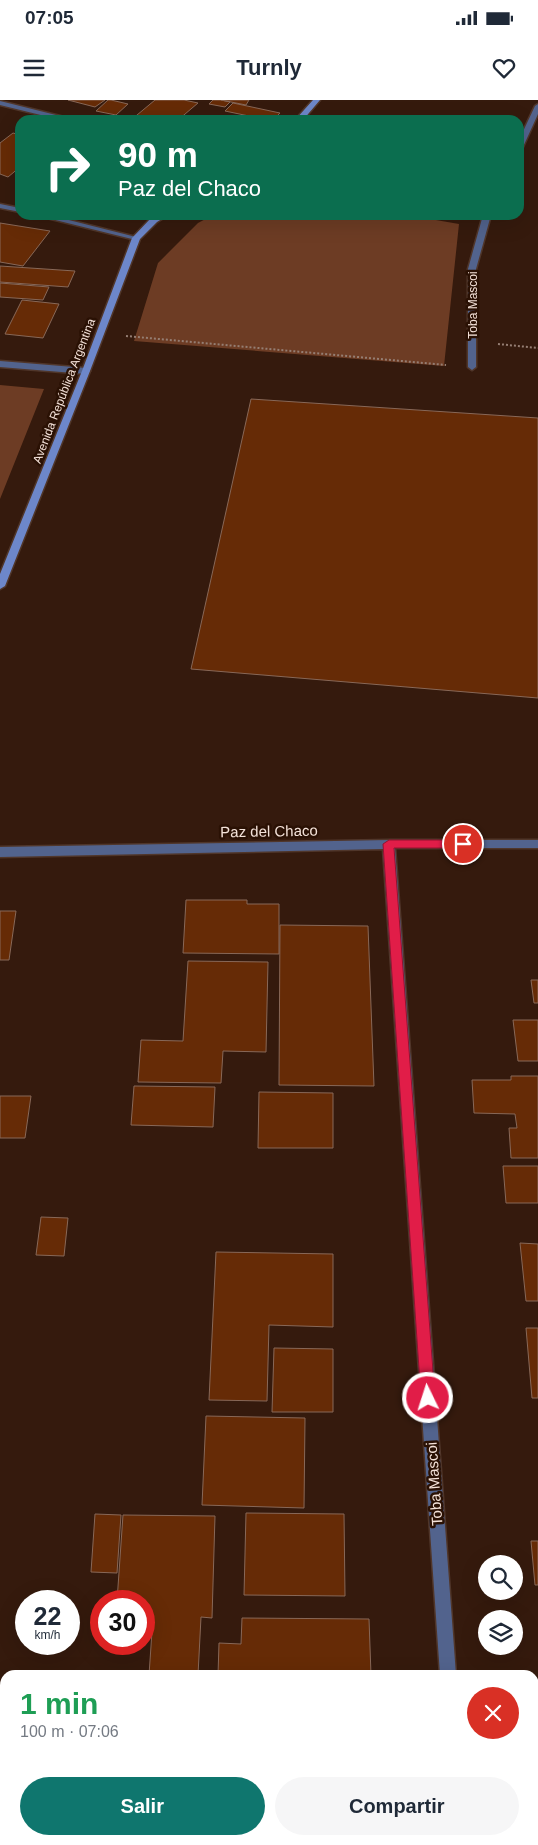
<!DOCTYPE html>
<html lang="es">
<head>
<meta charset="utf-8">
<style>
	body { margin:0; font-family:Helvetica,sans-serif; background:#f6f6f7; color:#1f2937; height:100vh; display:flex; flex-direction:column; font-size:19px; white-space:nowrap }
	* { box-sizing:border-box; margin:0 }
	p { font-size:16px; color:#747a83 }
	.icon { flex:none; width:28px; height:28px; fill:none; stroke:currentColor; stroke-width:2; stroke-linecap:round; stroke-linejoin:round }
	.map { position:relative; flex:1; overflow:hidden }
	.details { position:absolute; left:0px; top:1570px; width:539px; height:175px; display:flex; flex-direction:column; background:#fff; border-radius:15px 15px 0 0; box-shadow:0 5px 20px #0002 }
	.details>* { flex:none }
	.banner { position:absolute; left:15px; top:15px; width:509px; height:105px; border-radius:15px; box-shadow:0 5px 20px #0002; background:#0b6e4f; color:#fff; overflow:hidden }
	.fabs { position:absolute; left:478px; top:1455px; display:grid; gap:10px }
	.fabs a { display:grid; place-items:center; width:45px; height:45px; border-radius:50%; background:#fff; box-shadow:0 5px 20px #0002; font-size:25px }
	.speed { position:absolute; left:15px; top:1490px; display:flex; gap:10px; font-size:25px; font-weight:700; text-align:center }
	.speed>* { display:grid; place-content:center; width:65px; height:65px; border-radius:50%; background:#fff; box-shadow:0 5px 20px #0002; line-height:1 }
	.speed small { font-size:12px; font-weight:400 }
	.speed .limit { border:8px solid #d22; background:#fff; color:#111 }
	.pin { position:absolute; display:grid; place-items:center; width:42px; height:42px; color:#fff; margin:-21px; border:2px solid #fff; border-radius:50%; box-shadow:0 1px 5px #0007 }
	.me { position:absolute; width:55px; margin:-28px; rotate:356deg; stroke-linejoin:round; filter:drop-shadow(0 0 4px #0008) }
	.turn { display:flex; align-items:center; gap:18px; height:105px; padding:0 20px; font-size:22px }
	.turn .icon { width:65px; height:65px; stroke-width:2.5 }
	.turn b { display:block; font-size:35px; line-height:42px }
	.round { display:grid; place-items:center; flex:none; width:52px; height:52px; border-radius:26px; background:#f6f6f7 }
	.overview { display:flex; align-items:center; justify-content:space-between; height:85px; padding:0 20px }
	h1 { font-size:30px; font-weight:800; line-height:38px; color:#1e9e55 }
	.button { display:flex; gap:10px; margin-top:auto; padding:10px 20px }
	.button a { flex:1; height:58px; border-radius:30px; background:#0f766e; color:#fff; font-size:20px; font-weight:800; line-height:58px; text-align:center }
	.button a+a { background:#f6f6f7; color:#1f2937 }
	.status { display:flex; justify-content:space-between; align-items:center; height:35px; padding:0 25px; background:#fff; direction:ltr }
	.status svg { height:14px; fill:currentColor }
	header { display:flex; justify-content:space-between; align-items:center; height:65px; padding:0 20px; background:#fff; font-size:22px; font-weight:800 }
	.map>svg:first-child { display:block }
	.green { fill:#6d3c24 }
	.building { fill:#662b06; stroke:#886858 }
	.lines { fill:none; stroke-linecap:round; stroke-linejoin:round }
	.street-casing { stroke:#50362a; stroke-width:3 }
	.secondary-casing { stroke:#50362a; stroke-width:3 }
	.path { stroke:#957e73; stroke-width:2; stroke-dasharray:2 2; stroke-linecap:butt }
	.street { fill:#52638d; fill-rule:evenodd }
	.secondary { fill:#6d87ca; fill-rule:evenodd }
	.route { fill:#e11d48; stroke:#92132f }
	.labels { text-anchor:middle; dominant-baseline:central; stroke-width:5; stroke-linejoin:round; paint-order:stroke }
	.far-street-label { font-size:12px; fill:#f4e2d9; stroke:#2a1104 }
	.street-label { font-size:15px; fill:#f4e2d9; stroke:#2a1104 }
</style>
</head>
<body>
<div class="status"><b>07:05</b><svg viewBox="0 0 49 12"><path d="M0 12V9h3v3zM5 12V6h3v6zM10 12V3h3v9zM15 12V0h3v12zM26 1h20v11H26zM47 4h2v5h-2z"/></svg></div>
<header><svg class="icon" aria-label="menu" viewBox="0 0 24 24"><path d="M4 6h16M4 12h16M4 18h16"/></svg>Turnly<svg class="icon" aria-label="heart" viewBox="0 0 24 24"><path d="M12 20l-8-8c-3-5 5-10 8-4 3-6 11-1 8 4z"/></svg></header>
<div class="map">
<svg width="538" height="1745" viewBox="0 0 538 1745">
	<rect width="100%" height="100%" fill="#351a0d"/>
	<path class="green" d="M213 115H407L459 124 444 266 134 241 158 163 198 123Z
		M0 285 44 289 0 399Z"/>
	<path class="building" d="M68 0H105L95 7Z
		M108 0H111L128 4 116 15 96 11Z
		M155 0H184L198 3 178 20H131Z
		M213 0H221L230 2 225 7 209 4Z
		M221 0H249L246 5Z
		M233 3 280 13 273 20H268L225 11Z
		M13 33 20 35V67L8 77 0 74V43Z
		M0 123 50 131 23 166 0 162Z
		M0 166 75 171 68 187 0 182Z
		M0 183 49 187 43 200 0 197Z
		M22 200 59 204 43 238 5 234Z
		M251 299 538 318V598L191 569Z
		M186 800H247V804H279V854L183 853Z
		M0 811H16L9 860H0Z
		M280 825 368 826 374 986 279 985Z
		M188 861 268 862 266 952 223 951 221 983 138 982 141 940 183 941Z
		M531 880H538V903H534Z
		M513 920H538V961H518Z
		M511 976H538V1058H511L509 1028H517L515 1014 474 1013 472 980H511Z
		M134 986 215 987 213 1027 131 1025Z
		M259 992 333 993V1048H258Z
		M0 996H31L25 1038H0Z
		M503 1066H538V1103H506Z
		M41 1117 68 1118 64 1156 36 1155Z
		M520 1143 538 1144V1201H526Z
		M216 1152 333 1154V1227L269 1225 267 1301 209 1300Z
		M526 1228H538V1298H532Z
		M274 1248 333 1249V1312H272Z
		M206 1316 305 1318 304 1408 202 1405Z
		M246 1413 344 1414 345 1496 244 1495Z
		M95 1414 121 1415 117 1473 91 1472Z
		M123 1415 215 1416 212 1518 201 1517 198 1575H149L153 1517H144V1501H117Z
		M531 1441H538V1485H535Z
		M242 1518 369 1519 371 1575H218L219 1543 241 1544Z
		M0 1630H5L0 1675Z
		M5 1740H65L64 1745H5Z
		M69 1740H127V1745H68Z"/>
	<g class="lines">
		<defs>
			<path id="street" d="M0 1 72 19 74 20H61L0 5Z
				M538 4V14L523 47 519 49V40L535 6Z
				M0 104 20 108V112L0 108Z
				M35 115H49L140 138 136 140Z
				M483 115H491L476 169V267L472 270 468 267V169Z
				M0 261 86 268 90 271 86 274 0 267Z
				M389 740H538V748H395L456 1575H440L383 749 0 757V747Z
				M451 1740H469V1745H451Z"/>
			<path id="secondary" d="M313 0H320L303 20H295Z
				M158 115H168L157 122 140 139 90 271 5 486 0 489V474L82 271 132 138 151 118Z"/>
		</defs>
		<use href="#street" class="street-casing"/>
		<use href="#secondary" class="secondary-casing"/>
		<path class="path" d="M126 236 446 265
			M498 244 538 248"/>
		<use href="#street" class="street"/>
		<use href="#secondary" class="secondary"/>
	</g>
	<path class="route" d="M389 740H463L469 744 463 748H394L435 1298 433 1303 428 1305 423 1303 421 1298 383 744Z"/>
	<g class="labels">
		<g class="far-street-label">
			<text transform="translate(473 205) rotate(-90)">Toba Mascoi</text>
			<text transform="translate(64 291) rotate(-69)">Avenida República Argentina</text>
		</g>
		<g class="street-label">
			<text transform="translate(269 731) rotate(-1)">Paz del Chaco</text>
			<text transform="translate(434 1384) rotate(-94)">Toba Mascoi</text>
		</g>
	</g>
</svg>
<div class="fabs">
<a><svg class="icon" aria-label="search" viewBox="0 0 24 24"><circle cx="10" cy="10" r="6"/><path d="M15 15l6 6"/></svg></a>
<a><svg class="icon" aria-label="layers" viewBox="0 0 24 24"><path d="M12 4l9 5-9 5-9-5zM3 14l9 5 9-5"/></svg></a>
</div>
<div class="speed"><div>22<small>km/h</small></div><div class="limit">30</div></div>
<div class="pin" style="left:463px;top:744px;background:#d93025"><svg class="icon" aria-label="arrive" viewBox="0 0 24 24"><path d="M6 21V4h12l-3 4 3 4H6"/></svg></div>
<svg class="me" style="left:428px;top:1298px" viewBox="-20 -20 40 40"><circle r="17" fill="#e11d48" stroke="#fff" stroke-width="3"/><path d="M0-11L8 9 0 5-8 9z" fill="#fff"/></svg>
<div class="banner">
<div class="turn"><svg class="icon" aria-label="right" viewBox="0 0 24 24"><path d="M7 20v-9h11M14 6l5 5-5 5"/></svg><div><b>90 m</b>Paz del Chaco</div></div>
</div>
<section class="details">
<div class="overview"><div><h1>1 min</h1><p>100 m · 07:06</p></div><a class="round" style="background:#d93025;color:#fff"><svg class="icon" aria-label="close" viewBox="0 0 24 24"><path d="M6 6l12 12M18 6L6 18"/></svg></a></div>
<div class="button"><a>Salir</a><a>Compartir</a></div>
</section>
</div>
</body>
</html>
